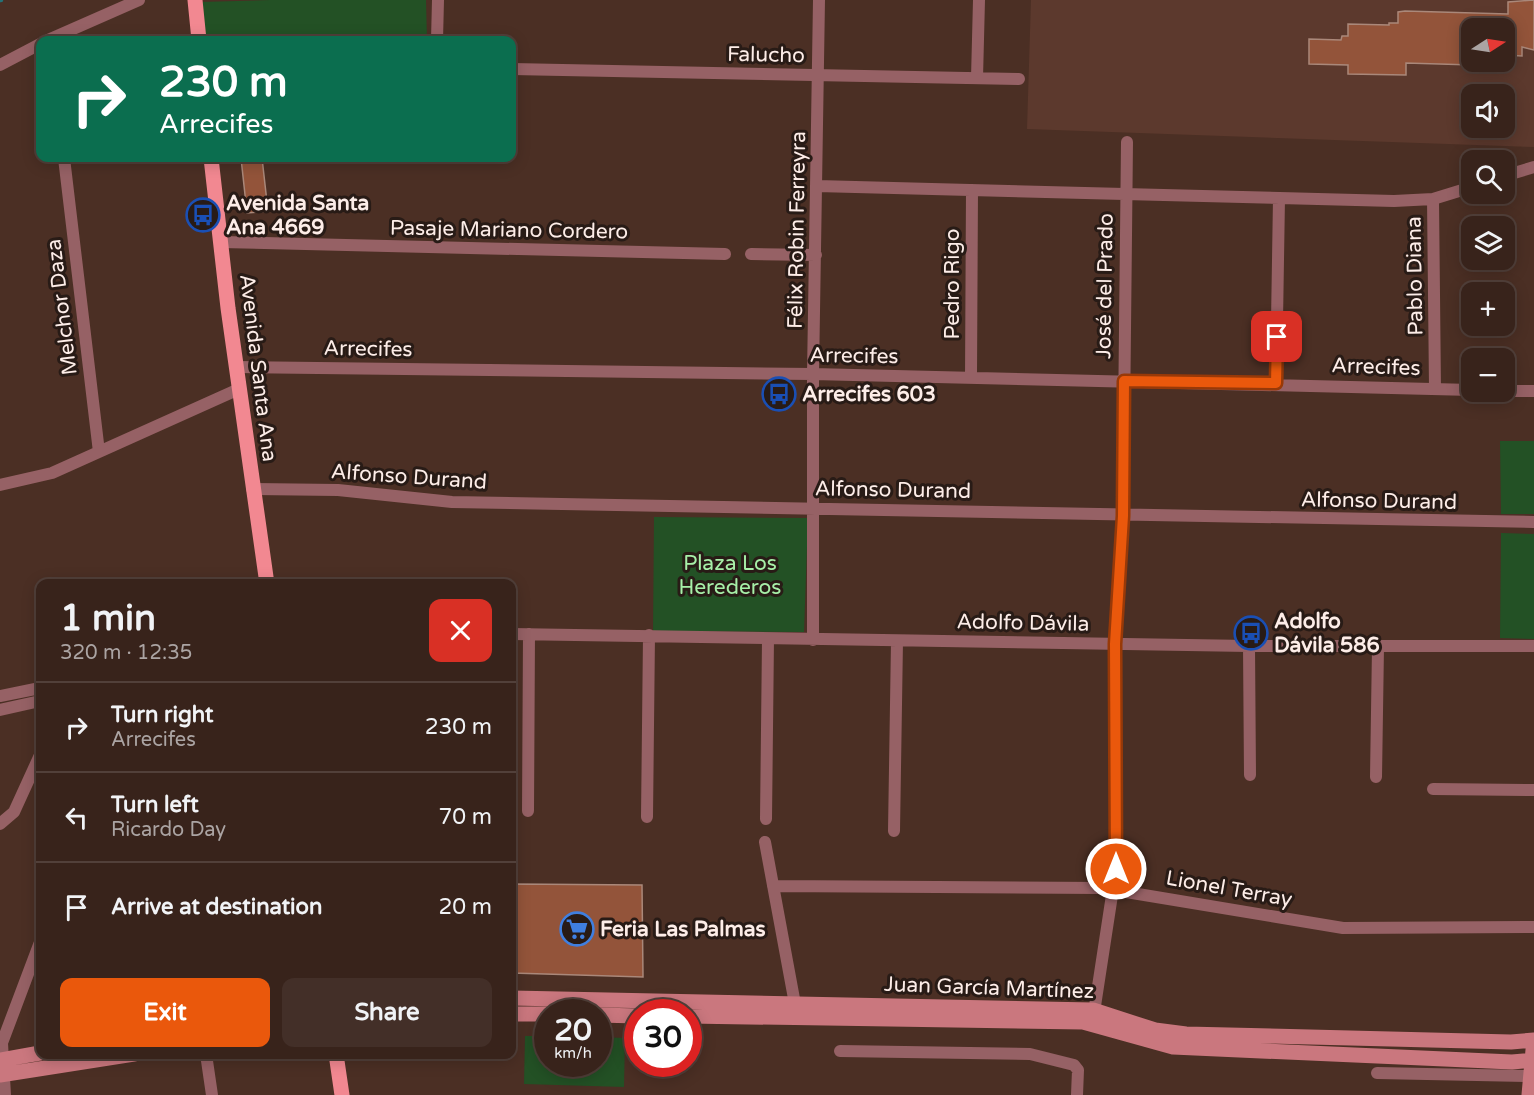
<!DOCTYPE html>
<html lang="en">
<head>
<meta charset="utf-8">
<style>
	body { margin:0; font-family:"Varela Round",sans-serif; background:#432f28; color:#f1f3f6; height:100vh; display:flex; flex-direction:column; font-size:22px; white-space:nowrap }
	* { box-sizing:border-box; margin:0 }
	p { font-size:20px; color:#aba4a3 }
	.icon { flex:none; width:33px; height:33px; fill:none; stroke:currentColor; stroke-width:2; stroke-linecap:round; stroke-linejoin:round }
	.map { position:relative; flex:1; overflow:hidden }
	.sheet { position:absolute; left:36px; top:579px; width:480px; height:480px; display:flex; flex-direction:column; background:#38231b; border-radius:12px; box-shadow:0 3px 15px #0003,0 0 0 2px #52403a }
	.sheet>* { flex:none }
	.guide { position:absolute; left:36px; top:36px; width:480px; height:126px; border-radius:12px; box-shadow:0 3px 15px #0003,0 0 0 2px #52403a; background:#0b6e4f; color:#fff; overflow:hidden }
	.needle { width:39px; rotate:78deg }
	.tools { position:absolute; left:1461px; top:18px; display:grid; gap:12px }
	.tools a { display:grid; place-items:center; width:54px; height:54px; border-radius:12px; background:#38231b; box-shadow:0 3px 15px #0003,0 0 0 2px #52403a; font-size:30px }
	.speed { position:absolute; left:534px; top:999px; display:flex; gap:12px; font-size:30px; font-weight:700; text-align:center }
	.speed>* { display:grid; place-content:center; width:78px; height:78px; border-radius:50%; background:#38231b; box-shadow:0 3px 15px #0003,0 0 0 2px #52403a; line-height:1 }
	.speed small { font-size:15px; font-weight:400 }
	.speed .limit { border:9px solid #d22; background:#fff; color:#111 }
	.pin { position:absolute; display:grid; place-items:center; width:51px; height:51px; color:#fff; margin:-26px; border-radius:12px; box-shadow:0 3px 9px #0006 }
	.me { position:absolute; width:66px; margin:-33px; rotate:0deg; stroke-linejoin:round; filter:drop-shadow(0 0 4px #0008) }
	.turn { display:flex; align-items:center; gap:21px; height:126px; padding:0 24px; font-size:27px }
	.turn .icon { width:78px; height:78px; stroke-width:2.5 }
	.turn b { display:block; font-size:42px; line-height:51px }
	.round { display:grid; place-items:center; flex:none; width:63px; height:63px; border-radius:12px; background:#432f28 }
	.head { display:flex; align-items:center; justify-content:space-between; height:102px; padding:0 24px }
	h1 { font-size:36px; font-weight:800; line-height:45px }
	.button { display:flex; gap:12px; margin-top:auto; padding:12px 24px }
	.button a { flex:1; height:69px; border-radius:12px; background:#ea580c; color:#fff; font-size:24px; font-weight:800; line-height:69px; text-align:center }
	.button a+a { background:#432f28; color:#f1f3f6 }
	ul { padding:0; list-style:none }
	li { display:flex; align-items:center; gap:18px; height:90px; padding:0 24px; border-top:2px solid #52403a }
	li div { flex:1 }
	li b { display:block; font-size:22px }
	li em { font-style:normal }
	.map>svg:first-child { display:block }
	.built { fill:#5c392d; fill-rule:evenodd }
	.green { fill:#235125 }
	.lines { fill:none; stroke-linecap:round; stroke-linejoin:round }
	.stream { stroke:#247277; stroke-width:4.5 }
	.building { fill:#93543a; stroke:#aa887a; stroke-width:1.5 }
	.minor { stroke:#966165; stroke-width:12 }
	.secondary { stroke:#ca777e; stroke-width:15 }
	.primary { stroke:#f28891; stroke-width:15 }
	.route-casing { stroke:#983908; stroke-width:15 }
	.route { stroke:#ea580c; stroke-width:10 }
	.labels { text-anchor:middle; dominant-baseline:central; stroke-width:6; stroke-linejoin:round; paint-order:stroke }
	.street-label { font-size:21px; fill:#fdede8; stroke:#281b16 }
	.poi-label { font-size:21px; font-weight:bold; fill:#fdede8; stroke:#281b16; text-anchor:start }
	.park-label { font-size:21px; fill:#a7f0a8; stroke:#281b16 }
</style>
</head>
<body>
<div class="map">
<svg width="1534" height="1095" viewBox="0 0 1534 1095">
	<rect width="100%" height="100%" fill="#4b2f24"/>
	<path class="built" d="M1031 0H1534V147L1027 129ZM1472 28H1504V62H1472ZM1472 94H1504V128H1472Z"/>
	<path class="green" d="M270 0H426L427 40H204L200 2Z
		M1500 441H1534V514H1501Z
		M654 517 808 518 804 632 653 631Z
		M1501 533 1534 534V639L1500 638Z
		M525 1036H547L548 1064H598L599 1037 625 1038 624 1087 524 1084Z"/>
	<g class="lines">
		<path class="stream" d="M0 0H1"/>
	</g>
	<path class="building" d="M1534 0V50L1522 47V56L1505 55 1504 28H1472V65L1406 63V75L1348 74V65L1309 64V39L1341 40 1342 36H1348V24L1389 25V23H1398V12L1405 11 1508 14V2Z
		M241 158H262L268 211 247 213Z
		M512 884 642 885 643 977 512 973Z"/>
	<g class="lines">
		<path class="minor" d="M48 40 139 0
			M437 40 438 0
			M0 65 40 44
			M512 69 1019 79
			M977 78 979 0
			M64 158 99 452
			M1504 176 1534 167
			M817 186 1394 201 1433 199 1472 187
			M1433 199 1435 389
			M221 242 725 254
			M751 254 816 255
			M236 367 813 374 1472 390
			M971 378 972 190
			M1276 383 1279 198
			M1504 391H1534
			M0 485 52 473 239 389
			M252 489 338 490 452 502 1534 522
			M512 634 1249 646H1534
			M813 640V374L819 0
			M1249 646 1250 775
			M0 696 40 688
			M0 710 40 701
			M1376 777 1378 647
			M1433 789 1534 790
			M528 811 529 634
			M647 817 649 635
			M766 819 768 639
			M0 824 14 812 40 755
			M894 831 897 641
			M765 842 795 1004
			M773 886 1102 888 1343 928 1534 927
			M1093 1019 1116 869 1115 643 1123 516 1127 142
			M840 1051 1030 1054 1074 1065 1078 1070 1077 1095
			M206 1054 212 1095
			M1377 1073 1531 1076
			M5 1095 2 1043 40 942"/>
		<path class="secondary" d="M512 998 1093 1010 1155 1030 1186 1034 1511 1042 1534 1040
			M512 1014H548
			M598 1015 638 1016
			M688 1016 1083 1022 1173 1047 1512 1062 1534 1060
			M0 1060 40 1053
			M0 1075 134 1054
			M1529 1095 1533 1050"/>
		<path class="primary" d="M195 0 199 40
			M211 158 228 308 267 584
			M336 1054 342 1095"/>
	</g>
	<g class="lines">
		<defs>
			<path id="route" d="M1116 869 1115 644 1123 516 1124 381 1276 383 1277 337"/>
		</defs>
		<use href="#route" class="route-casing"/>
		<use href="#route" class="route"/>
	</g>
	<defs>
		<symbol id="bus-ring" viewBox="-11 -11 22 22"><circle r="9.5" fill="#281b16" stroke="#1a4fb4" stroke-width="1.5"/><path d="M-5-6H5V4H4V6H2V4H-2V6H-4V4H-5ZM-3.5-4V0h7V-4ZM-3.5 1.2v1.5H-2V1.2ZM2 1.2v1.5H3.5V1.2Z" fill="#1a4fb4"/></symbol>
		<symbol id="supermarket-ring" viewBox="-11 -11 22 22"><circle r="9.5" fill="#281b16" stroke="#3f7fe0" stroke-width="1.5"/><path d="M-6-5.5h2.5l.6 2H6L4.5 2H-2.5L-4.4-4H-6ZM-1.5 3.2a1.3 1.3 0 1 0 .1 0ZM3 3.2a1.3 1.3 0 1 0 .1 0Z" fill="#3f7fe0"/></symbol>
	</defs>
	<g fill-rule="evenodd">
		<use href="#bus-ring" x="184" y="196" width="38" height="38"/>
		<use href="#bus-ring" x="760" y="375" width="38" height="38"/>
		<use href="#bus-ring" x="1232" y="614" width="38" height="38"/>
		<use href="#supermarket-ring" x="558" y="910" width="38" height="38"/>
	</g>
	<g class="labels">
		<g class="street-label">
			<text transform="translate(766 55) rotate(1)">Falucho</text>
			<text transform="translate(509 230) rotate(1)">Pasaje Mariano Cordero</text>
			<text transform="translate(797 230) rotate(-89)">Félix Robin Ferreyra</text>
			<text transform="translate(1415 276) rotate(-91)">Pablo Diana</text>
			<text transform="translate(952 284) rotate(-90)">Pedro Rigo</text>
			<text transform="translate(1105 286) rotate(-89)">José del Prado</text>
			<text transform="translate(62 307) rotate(-97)">Melchor Daza</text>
			<text transform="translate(368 349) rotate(1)">Arrecifes</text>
			<text transform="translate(854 356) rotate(1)">Arrecifes</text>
			<text transform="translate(1376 367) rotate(2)">Arrecifes</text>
			<text transform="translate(258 368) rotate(83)">Avenida Santa Ana</text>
			<text transform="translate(409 477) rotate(4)">Alfonso Durand</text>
			<text transform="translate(893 490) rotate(1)">Alfonso Durand</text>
			<text transform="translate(1379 501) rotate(1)">Alfonso Durand</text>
			<text transform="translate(1023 623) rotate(1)">Adolfo Dávila</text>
			<text transform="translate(1229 889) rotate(10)">Lionel Terray</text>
			<text transform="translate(989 988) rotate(2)">Juan García Martínez</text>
		</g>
		<g class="poi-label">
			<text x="226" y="203">Avenida Santa<tspan x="226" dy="24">Ana 4669</tspan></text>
			<text x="802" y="394">Arrecifes 603</text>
			<text x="1274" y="621">Adolfo<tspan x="1274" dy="24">Dávila 586</tspan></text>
			<text x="600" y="929">Feria Las Palmas</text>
		</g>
		<g class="park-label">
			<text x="730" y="563">Plaza Los<tspan x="730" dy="24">Herederos</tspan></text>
		</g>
	</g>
</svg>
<div class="tools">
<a><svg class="needle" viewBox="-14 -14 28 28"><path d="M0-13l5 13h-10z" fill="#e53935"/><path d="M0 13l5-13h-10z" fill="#aba4a3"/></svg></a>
<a><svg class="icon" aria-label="sound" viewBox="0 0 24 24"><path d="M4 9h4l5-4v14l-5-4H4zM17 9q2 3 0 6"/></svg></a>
<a><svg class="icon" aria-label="search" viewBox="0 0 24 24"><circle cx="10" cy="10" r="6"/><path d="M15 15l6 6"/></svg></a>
<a><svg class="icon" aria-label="layers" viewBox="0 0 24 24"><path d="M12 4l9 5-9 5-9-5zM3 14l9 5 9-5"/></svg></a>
<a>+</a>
<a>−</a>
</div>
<div class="speed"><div>20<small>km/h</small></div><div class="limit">30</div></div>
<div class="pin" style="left:1277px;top:337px;background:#d93025"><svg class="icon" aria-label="arrive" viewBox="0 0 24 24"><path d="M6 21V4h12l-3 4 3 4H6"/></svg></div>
<svg class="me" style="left:1116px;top:869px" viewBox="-20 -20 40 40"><circle r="17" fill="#ea580c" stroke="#fff" stroke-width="3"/><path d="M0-11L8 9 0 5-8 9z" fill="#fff"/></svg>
<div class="guide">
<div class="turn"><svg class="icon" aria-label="right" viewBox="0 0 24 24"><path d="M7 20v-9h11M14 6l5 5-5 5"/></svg><div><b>230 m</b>Arrecifes</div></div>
</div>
<section class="sheet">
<div class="head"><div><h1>1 min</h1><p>320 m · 12:35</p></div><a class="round" style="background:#d93025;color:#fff"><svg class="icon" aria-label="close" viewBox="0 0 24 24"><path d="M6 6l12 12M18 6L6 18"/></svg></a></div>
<ul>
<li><svg class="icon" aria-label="right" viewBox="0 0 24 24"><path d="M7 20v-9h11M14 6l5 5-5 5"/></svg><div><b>Turn right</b><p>Arrecifes</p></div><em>230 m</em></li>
<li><svg class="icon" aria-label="left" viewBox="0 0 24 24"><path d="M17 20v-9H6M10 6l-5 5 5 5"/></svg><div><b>Turn left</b><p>Ricardo Day</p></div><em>70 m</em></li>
<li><svg class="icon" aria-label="arrive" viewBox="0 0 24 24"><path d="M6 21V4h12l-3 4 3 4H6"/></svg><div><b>Arrive at destination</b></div><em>20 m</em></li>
</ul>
<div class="button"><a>Exit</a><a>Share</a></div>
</section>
</div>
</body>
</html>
